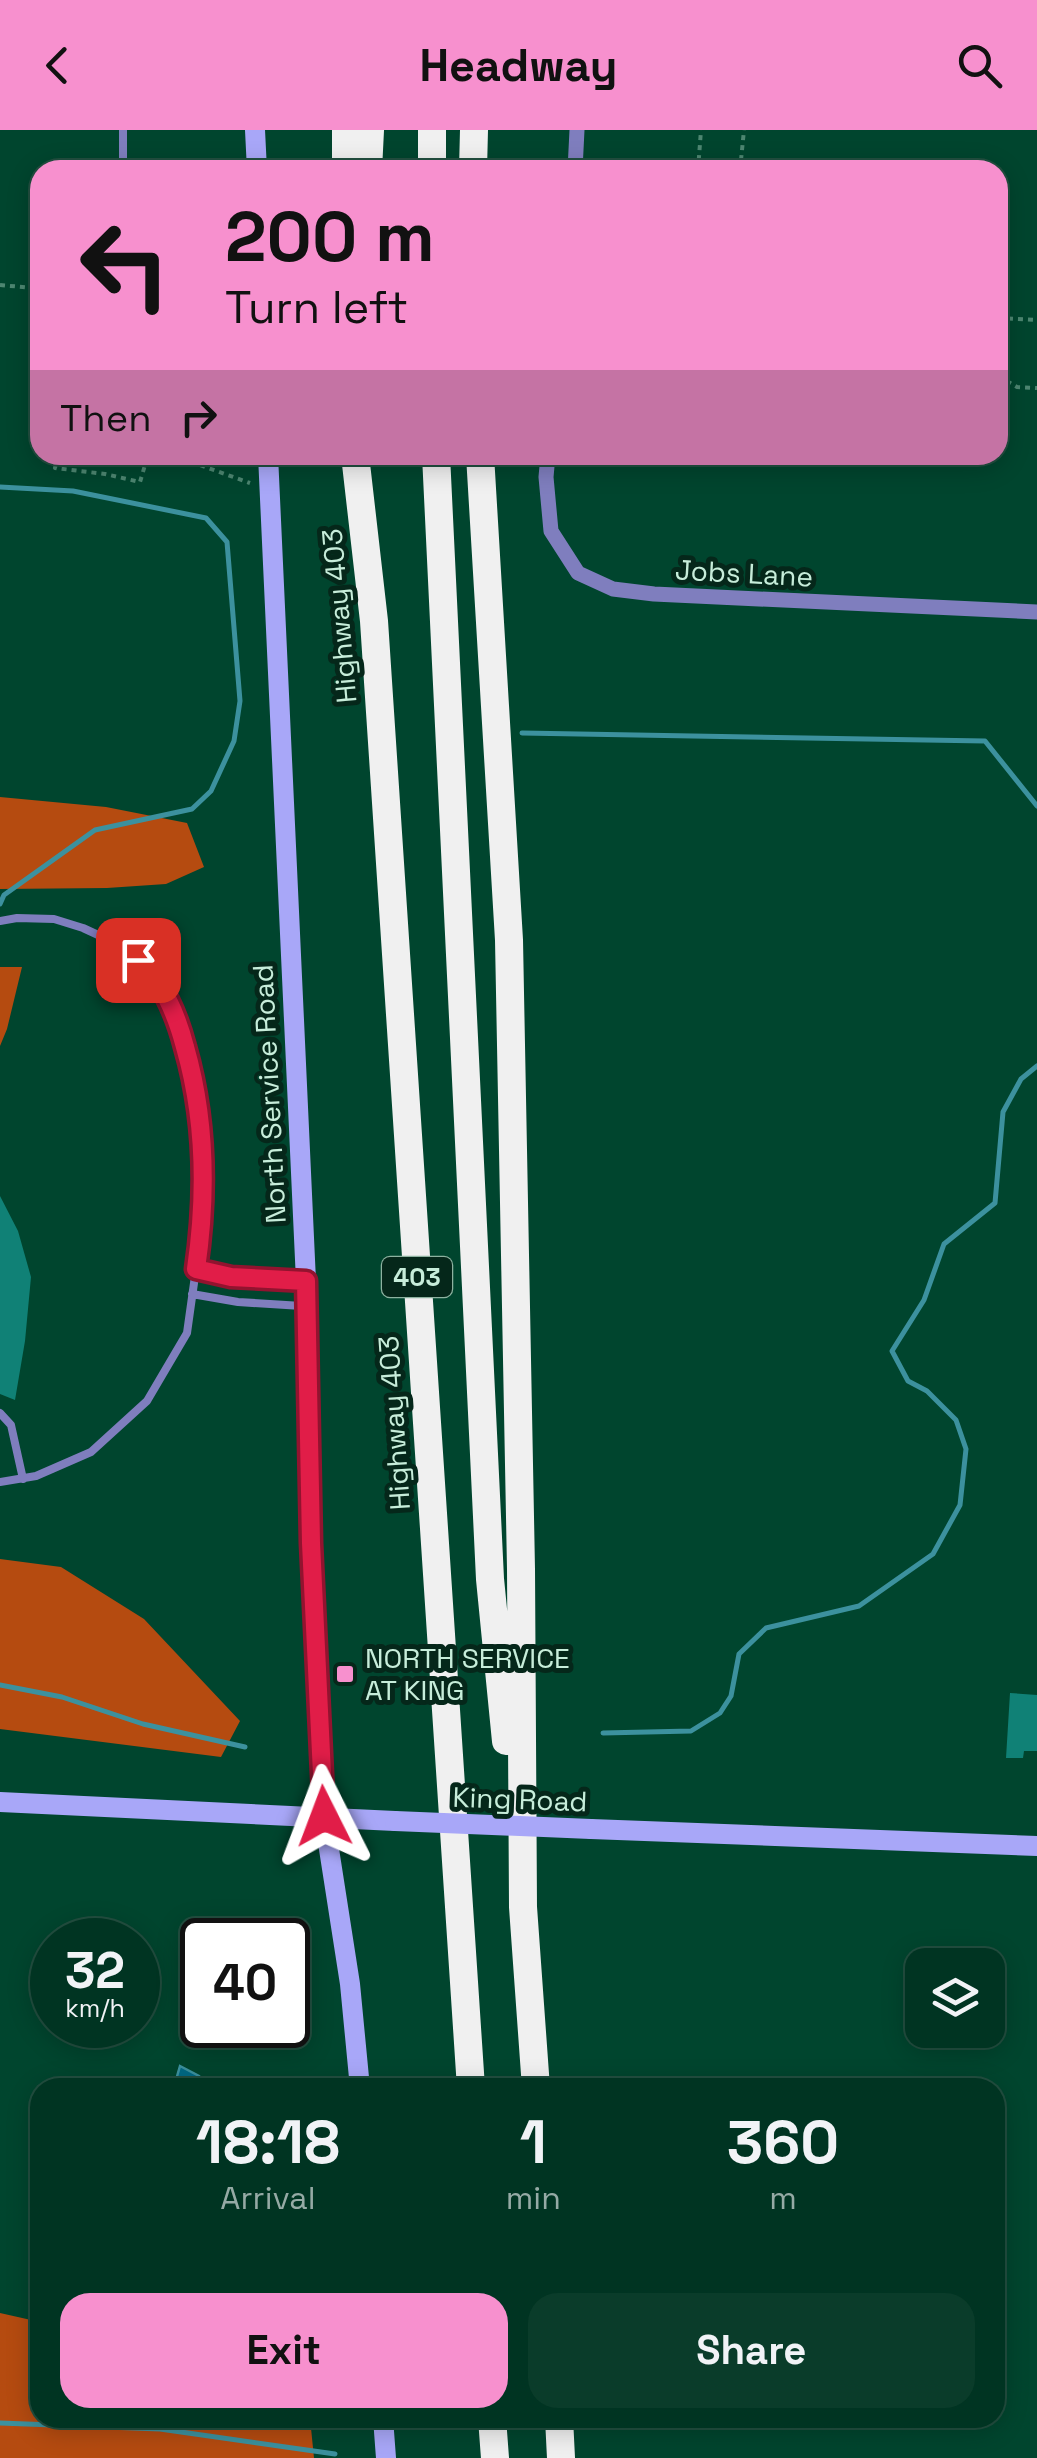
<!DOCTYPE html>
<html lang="en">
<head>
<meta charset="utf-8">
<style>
	body { margin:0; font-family:"Space Grotesk",sans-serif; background:#0a3c2a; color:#f1f3f6; height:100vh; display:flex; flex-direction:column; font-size:38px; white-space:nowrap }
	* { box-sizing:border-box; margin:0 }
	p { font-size:32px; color:#95aaa5 }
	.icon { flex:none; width:55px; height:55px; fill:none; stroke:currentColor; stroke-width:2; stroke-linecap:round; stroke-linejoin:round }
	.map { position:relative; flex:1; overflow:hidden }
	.panel { position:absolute; left:30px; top:1948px; width:975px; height:350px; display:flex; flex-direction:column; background:#003422; border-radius:30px; box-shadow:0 5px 25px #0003,0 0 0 2px #224f40 }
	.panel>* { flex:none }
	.top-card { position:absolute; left:30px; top:30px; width:978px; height:305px; border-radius:30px; box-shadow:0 5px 25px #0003,0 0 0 2px #224f40; background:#f790ce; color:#111; overflow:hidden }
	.fabs { position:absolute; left:905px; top:1818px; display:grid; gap:20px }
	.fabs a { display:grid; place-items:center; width:100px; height:100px; border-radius:20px; background:#003422; box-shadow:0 5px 25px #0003,0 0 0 2px #224f40; font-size:50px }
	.speed { position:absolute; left:30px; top:1788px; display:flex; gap:20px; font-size:50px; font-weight:700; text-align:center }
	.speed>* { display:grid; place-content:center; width:130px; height:130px; border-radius:50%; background:#003422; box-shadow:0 5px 25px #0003,0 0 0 2px #224f40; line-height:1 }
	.speed small { font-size:25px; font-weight:400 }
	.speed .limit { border:5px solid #111; border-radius:15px; background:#fff; color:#111 }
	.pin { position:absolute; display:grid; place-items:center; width:85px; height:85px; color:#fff; margin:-42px; border-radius:20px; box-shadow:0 5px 15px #0006 }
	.me { position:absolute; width:110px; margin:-55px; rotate:357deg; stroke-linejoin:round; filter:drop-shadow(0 0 8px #0008) }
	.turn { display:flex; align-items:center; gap:35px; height:210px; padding:0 30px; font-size:45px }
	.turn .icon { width:130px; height:130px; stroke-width:2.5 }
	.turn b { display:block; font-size:70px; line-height:85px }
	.then { display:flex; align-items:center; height:95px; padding:0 30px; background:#0003; gap:20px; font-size:38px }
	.eta { display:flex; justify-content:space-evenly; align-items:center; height:170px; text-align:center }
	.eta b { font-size:60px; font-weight:600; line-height:70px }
	.button { display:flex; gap:20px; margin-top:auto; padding:20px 30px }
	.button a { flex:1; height:115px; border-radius:30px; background:#f790ce; color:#111; font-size:40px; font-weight:600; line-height:115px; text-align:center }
	.button a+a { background:#0a3c2a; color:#f1f3f6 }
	header { display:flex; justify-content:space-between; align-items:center; height:130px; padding:0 30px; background:#f790ce; color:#111; font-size:45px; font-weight:600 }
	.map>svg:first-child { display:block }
	.forest { fill:#b54b10 }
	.water { fill:#006984; stroke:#3c919e; stroke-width:2.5 }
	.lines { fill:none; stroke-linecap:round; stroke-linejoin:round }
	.stream { stroke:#3c919e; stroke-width:5 }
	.building { fill:#108176 }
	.path { stroke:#4d8671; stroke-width:4; stroke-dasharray:5 5; stroke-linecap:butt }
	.lane { stroke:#7f7ebe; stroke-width:8 }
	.street { stroke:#7f7ebe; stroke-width:15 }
	.secondary { stroke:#a8a7f8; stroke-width:20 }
	.highway { stroke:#f0f0f0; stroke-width:28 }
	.secondary-bridge { stroke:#a8a7f8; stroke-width:20 }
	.route-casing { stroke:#92132f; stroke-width:25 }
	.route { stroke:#e11d48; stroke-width:18 }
	.poi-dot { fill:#f790ce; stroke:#05271a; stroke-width:4 }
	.labels { text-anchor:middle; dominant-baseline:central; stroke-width:10; stroke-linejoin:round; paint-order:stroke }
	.shield { fill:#05271a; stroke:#8db2a0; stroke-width:2.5 }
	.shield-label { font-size:25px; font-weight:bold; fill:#c7edda }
	.street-label { font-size:28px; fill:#c7edda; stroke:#05271a }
	.poi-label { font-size:28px; fill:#c7edda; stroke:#05271a; text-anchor:start }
</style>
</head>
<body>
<header><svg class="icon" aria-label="back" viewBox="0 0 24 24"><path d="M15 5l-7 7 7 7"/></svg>Headway<svg class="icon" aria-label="search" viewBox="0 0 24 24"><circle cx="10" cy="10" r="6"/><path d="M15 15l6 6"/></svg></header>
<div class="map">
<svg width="1037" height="2328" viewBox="0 0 1037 2328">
	<rect width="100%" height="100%" fill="#00452e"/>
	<path class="forest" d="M0 667 106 677 187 693 204 737 166 754 107 758 0 759Z
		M0 837H22L7 899 0 916Z
		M0 1429 61 1437 144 1489 240 1591 221 1627 0 1599Z
		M0 2183 40 2192V2288H310L314 2328H0Z"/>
	<path class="water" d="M180 1936 199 1946 209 1957H174Z"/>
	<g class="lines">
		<path class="stream" d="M0 357 73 361 206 388 227 412 240 571 234 611 211 661 192 679 95 700 4 765 0 774
			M522 603 985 611 1037 676
			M0 1555 62 1567 143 1594 245 1617
			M603 1603 691 1601 720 1583 731 1566 739 1524 766 1498 859 1476 933 1424 960 1375 966 1319 956 1290 927 1261 908 1251 892 1221 924 1170 944 1114 995 1073 1003 982 1021 949 1037 936
			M0 2293 160 2299 335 2324"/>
	</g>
	<path class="building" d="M0 1066 18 1101 31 1147 25 1211 15 1270 0 1264Z
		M1010 1563 1037 1565V1621H1024L1023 1628H1006Z"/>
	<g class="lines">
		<path class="path" d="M698 40 701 0
			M740 40 744 0
			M0 155 33 158 40 174
			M998 188 1037 190
			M998 246 1017 257 1037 258
			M58 325 55 338 105 344 140 352 148 325
			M172 325 250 353"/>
		<path class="lane" d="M123 39V0
			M0 791 17 788 54 789 83 798 109 810 138 830 159 853 177 888 194 948 202 994 204 1038 202 1096 187 1203 147 1271 91 1322 36 1346 0 1352
			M196 1139 231 1147 306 1151
			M192 1164 238 1172 302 1176
			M0 1283 11 1295 23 1349"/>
		<path class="street" d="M575 40 577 0
			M548 325 546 347 551 401 578 443 613 459 654 464 1037 482"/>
		<path class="secondary" d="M255 0 257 40
			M268 325 306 1151 311 1413 324 1687 350 1854 360 1958
			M0 1672 395 1691
			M591 1699 1037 1716
			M383 2288 386 2328"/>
		<path class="highway" d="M346 0V40
			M368 40 370 0
			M432 40V0
			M473 40 474 0
			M355 325 374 491 471 1958
			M436 325 490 1449 506 1611
			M480 325 509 810 521 1439 523 1777 536 1958
			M492 2288 495 2328
			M559 2288 561 2328"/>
		<path class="secondary-bridge" d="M395 1691 591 1699"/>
	</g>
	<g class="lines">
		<defs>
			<path id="route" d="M138 830C144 837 152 845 158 853 171 872 179 894 185 917 206 990 207 1063 196 1139L231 1147 306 1151 311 1413 324 1686"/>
		</defs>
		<use href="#route" class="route-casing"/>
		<use href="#route" class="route"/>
	</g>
	<rect class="poi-dot" x="335" y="1534" width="20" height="20" rx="5"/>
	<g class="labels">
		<rect class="shield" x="382" y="1127" width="70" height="40" rx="8"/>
		<g class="shield-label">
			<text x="417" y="1147">403</text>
		</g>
		<g class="street-label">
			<text transform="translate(744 443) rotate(3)">Jobs Lane</text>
			<text transform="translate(339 486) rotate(-95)">Highway 403</text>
			<text transform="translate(269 964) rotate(-93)">North Service Road</text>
			<text transform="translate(394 1293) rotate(-94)">Highway 403</text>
			<text transform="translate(520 1669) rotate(2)">King Road</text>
		</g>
		<g class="poi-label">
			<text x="365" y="1528">NORTH SERVICE<tspan x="365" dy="32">AT KING</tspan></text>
		</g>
	</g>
</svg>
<div class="fabs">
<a><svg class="icon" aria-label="layers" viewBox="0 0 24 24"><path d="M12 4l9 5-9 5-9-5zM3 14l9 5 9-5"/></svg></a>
</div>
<div class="speed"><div>32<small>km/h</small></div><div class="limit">40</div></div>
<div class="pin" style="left:138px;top:830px;background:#d93025"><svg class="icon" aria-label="arrive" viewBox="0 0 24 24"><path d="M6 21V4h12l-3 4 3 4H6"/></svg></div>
<svg class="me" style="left:324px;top:1686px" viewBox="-20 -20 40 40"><path d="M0-17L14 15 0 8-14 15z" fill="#e11d48" stroke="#fff" stroke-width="4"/></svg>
<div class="top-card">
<div class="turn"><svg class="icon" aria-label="left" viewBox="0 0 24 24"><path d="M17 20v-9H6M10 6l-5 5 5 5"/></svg><div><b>200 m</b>Turn left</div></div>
<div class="then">Then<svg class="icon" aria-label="right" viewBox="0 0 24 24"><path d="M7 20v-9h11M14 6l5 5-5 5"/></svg></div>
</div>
<section class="panel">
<div class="eta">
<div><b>18:18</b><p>Arrival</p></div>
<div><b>1</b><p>min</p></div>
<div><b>360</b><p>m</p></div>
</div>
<div class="button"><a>Exit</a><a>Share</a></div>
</section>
</div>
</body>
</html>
